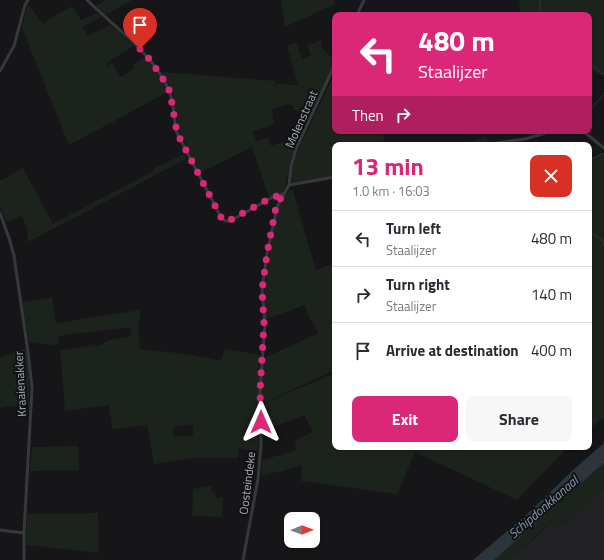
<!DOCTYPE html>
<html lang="en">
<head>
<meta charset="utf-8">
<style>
	body { margin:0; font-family:"Titillium Web",sans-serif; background:#f7f7f7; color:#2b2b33; height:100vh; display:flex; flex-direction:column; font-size:15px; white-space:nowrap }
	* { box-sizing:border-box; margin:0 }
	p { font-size:13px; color:#7c7c81 }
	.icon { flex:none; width:22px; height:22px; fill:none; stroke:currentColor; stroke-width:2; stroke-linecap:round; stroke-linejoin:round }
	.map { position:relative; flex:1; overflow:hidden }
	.sheet { position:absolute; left:332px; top:142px; width:260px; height:308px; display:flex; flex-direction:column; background:#fff; border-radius:8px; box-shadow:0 1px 3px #0004 }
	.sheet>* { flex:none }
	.hud { position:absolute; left:332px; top:12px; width:260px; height:122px; border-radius:8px; box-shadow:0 1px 3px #0004; background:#db2777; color:#fff; overflow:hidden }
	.needle { width:26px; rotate:89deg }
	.fabs { position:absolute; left:284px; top:512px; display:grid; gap:8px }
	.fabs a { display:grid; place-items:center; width:36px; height:36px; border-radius:8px; background:#fff; box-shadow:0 1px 3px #0004; font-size:20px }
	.pin { position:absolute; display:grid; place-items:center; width:34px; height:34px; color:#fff; margin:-41px -17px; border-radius:50% 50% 50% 0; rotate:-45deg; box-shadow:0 0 4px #0007 }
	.pin .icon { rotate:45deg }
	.me { position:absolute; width:44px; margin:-22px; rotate:0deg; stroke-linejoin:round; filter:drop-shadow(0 0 3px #0008) }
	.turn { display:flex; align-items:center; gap:14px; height:84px; padding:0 20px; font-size:18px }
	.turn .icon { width:52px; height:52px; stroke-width:2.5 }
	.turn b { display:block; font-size:28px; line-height:34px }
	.then { display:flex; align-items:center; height:38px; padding:0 20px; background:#0003; gap:8px; font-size:15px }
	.round { display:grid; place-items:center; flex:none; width:42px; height:42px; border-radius:8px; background:#f7f7f7 }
	.head { display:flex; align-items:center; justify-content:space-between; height:68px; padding:0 20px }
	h1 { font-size:24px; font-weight:700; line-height:30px; color:#db2777 }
	.action { display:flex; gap:8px; margin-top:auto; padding:8px 20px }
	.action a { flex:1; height:46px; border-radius:8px; background:#db2777; color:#fff; font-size:16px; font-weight:700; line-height:46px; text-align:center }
	.action a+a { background:#f7f7f7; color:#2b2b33 }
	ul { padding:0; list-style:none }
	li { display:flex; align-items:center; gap:12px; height:56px; padding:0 20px; border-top:1px solid #e1e1e2 }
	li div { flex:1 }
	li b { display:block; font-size:15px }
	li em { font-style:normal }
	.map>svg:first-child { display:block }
	.built { fill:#222225 }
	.green { fill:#1c231d; fill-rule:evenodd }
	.water { fill:#2c353c }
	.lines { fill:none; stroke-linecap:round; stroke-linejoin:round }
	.stream { stroke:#2c353c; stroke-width:1 }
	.street { stroke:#37383d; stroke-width:3 }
	.route { stroke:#db2777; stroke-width:7; stroke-dasharray:0 12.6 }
	.labels { text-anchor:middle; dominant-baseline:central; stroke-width:4; stroke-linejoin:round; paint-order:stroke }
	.street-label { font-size:12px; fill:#a8adb8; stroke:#111113 }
	.water-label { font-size:13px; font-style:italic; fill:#7f9bb3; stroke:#111113 }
</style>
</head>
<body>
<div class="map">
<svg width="604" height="560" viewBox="0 0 604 560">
	<rect width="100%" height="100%" fill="#161618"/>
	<path class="built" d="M604 489V560H510L550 524 560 527Z"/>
	<path class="green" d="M106 0H133L105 15 96 6Z
		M281 0H334L335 4 285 27Z
		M519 0H604V77L589 68V15H521Z
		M28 4 43 24 51 18 72 6 81 20 97 13 101 17 83 27 88 36 110 25 134 46 106 63 108 66 112 63 121 77 134 68 133 65 145 57C155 67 162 80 168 92L69 145 22 28Z
		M321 40 322 48 335 61 309 117 294 110 293 105 290 106V104L272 109 274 124 253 131 256 141 268 137 271 146 298 137 299 133 303 131 290 161 285 188 282 193 276 195 277 200 274 202 272 196 269 197 252 147 200 173 178 128 172 90 162 72 275 81V84L298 85 287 46 296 43 302 59 311 55 307 46Z
		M335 75V131H382L385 145H335V176L293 183 291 181 292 167 296 155 333 76Z
		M486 137 488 142 475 145H458Z
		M604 153V417L589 429V161Z
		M184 154 186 159 28 242 27 228 22 216 7 222 0 206V181L23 168 53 224 154 171 153 169Z
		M292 188 316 270 335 263V370L266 402 263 401 261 392 264 358 319 333 311 321 309 316H308L305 305 266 319 264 291 274 228 278 208 286 195Z
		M52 297 56 323 141 310 138 328 140 349 186 354 221 361 225 349 260 355 258 372 260 373 258 451 239 449 238 458H191L154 464 147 425 112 429 109 405 65 411 60 350 101 345 109 340 132 336 130 327 58 336 59 343 53 345 29 342 22 302ZM193 424V436H173V429L178 426Z
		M26 348 29 373V405L10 406 0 408V358Z
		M335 373V447H568L517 500 415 452 397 494 301 481 302 466 261 476 262 460 294 451 296 448 295 440 313 432 304 415 263 431 262 404Z
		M78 446 79 470 30 471 32 447Z
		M604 463V489L560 527 549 524 510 560H494Z
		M212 486 211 491 215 492V498H223L222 517 192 516 193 489Z
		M98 513 99 553 26 545 27 514Z"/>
	<path class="water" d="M604 443V463L494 560H473L526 515 573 470Z"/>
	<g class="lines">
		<path class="stream" d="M540 15V0
			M589 64 604 74
			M589 111 604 94
			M589 160 604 153
			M589 231 602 240 604 246"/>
		<path class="street" d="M87 0C113 26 156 56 169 91 175 104 173 120 177 133L222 219 226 221H230L271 198 283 194
			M357 15 364 0
			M0 71 14 46 25 5 28 0
			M583 131 604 148
			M481 145 525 139 553 131
			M289 185 335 177
			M0 213 9 238 14 256 28 352 32 388 24 533V560
			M0 530 24 533
			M243 560 258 479 261 445 260 392 265 323 262 290 267 254 277 207 289 185 291 166 296 149 335 64"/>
	</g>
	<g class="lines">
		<path class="route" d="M140 49 151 61 165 82 170 92 177 133 222 219 226 221 230 220 271 198 283 194 276 207 267 254 262 290 264 323 260 392 261 422"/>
	</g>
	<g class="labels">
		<g class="street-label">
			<text transform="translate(301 119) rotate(-66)">Molenstraat</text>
			<text transform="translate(20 384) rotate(-93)">Kraaienakker</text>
			<text transform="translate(247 483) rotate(-83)">Oosteindeke</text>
		</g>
		<g class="water-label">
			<text transform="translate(543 507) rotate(-41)">Schipdonkkanaal</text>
		</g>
	</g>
</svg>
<div class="fabs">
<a><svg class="needle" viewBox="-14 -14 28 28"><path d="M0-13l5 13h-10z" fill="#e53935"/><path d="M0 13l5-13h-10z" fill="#7c7c81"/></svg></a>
</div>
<div class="pin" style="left:140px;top:49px;background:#d93025"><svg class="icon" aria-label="arrive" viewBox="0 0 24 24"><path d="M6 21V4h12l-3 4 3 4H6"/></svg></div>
<svg class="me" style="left:261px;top:422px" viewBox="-20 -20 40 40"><path d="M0-17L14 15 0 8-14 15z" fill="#db2777" stroke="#fff" stroke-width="4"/></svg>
<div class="hud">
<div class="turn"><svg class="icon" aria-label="left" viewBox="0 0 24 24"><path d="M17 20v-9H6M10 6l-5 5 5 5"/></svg><div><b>480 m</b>Staalijzer</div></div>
<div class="then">Then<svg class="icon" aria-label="right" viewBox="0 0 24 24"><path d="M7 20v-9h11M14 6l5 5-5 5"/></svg></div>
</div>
<section class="sheet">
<div class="head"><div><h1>13 min</h1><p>1.0 km · 16:03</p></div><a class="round" style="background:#d93025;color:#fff"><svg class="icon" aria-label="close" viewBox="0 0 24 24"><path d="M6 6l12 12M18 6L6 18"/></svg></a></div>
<ul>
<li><svg class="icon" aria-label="left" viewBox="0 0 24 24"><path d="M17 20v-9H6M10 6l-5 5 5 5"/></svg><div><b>Turn left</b><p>Staalijzer</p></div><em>480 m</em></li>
<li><svg class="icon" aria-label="right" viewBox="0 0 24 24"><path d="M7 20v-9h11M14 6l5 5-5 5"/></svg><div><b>Turn right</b><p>Staalijzer</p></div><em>140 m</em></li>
<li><svg class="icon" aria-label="arrive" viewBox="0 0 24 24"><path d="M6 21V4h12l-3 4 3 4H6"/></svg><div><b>Arrive at destination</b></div><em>400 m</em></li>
</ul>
<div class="action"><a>Exit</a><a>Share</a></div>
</section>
</div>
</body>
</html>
